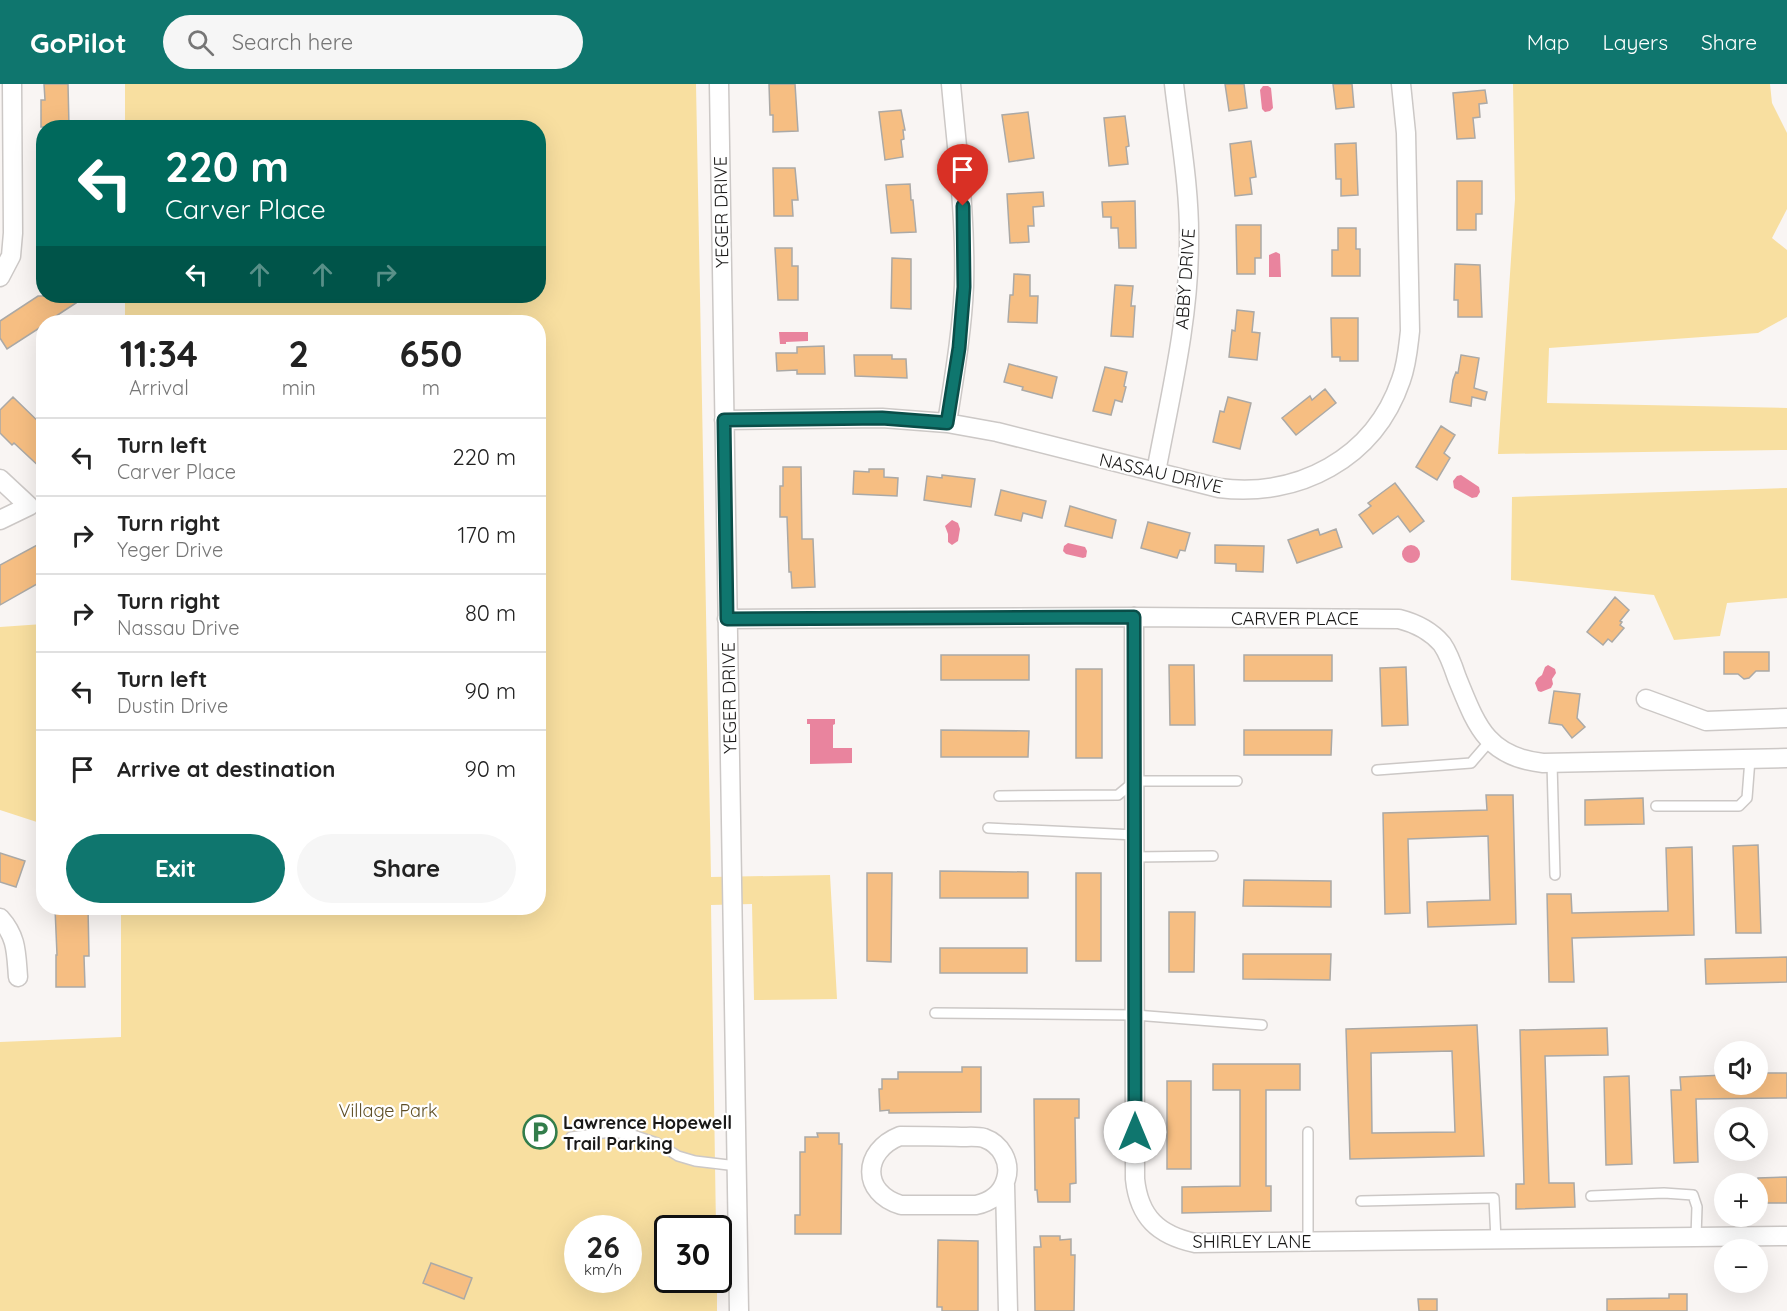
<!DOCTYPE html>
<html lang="en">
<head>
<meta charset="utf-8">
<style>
	body { margin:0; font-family:Quicksand,sans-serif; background:#f6f6f6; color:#222; height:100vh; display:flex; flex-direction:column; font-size:22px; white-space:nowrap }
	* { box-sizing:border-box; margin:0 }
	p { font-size:20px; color:#767676 }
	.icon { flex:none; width:33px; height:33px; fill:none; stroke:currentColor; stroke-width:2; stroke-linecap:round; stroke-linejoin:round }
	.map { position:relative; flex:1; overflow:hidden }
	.drawer { position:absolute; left:36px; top:231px; width:510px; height:600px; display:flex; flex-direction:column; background:#fff; border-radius:24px; box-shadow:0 6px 24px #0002 }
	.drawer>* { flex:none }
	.hud { position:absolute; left:36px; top:36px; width:510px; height:183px; border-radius:24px; box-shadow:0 6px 24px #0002; background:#00695c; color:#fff; overflow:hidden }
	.tools { position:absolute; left:1714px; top:957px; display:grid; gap:12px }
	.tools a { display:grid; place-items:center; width:54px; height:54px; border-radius:50%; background:#fff; box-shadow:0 6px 24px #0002; font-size:30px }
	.speed { position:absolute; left:564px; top:1131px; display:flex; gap:12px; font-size:30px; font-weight:700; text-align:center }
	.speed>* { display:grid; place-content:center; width:78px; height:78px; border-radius:50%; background:#fff; box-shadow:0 6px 24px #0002; line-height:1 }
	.speed small { font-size:15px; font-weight:400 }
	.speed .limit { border:3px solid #111; border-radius:9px; background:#fff; color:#111 }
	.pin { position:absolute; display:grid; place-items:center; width:51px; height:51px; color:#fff; margin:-62px -26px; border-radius:50% 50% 50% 0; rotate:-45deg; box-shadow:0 0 6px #0007 }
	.pin .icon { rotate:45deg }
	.me { position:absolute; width:66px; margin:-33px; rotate:0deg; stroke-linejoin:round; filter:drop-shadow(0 0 4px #0008) }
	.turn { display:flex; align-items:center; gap:21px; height:126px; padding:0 30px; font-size:27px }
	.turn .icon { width:78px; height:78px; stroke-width:2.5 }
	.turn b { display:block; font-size:42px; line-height:51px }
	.lanes { display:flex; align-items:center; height:57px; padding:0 30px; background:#0003; justify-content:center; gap:30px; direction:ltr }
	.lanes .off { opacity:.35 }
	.eta { display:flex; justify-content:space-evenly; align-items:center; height:102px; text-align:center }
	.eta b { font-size:36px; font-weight:800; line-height:42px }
	.action { display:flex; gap:12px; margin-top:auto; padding:12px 30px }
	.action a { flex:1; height:69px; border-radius:36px; background:#0f766e; color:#fff; font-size:24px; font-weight:800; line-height:69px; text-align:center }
	.action a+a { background:#f6f6f6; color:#222 }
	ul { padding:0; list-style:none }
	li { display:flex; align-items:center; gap:18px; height:78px; padding:0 30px; border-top:2px solid #e0e0e0 }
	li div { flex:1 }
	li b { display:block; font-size:22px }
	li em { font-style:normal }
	header { display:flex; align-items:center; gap:36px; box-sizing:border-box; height:84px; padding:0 30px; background:#0f766e; color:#fff }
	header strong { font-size:28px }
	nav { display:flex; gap:33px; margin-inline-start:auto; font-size:21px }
	.search { width:420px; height:54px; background:#f6f6f6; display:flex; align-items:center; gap:15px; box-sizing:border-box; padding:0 21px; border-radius:33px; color:#767676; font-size:22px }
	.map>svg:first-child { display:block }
	.green { fill:#f8dfa0; fill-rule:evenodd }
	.water { fill:#e9849e }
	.building { fill:#f6be82; stroke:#aba9a6; stroke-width:1.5; fill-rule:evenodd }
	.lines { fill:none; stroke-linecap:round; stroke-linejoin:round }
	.lane-casing { stroke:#ccc8c6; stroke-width:12 }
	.street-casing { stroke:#ccc8c6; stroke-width:21 }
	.lane { stroke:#fff; stroke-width:9 }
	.street { stroke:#fff; stroke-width:18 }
	.route-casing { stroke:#0a4d48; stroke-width:15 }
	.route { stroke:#0f766e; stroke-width:10 }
	.labels { text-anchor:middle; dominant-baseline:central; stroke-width:4.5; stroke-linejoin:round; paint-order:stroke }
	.street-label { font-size:18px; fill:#191817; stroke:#fff }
	.park-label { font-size:18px; fill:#5e4e25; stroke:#fff }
	.poi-label { font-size:18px; font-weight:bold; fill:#191817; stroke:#fff; text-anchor:start }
</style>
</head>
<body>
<header>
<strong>GoPilot</strong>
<div class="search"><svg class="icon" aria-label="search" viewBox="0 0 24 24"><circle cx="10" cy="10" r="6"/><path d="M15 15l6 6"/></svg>Search here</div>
<nav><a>Map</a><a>Layers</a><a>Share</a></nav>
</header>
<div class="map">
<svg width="1787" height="1227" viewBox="0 0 1787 1227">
	<rect width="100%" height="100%" fill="#f9f5f3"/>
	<path class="green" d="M125 0H696L711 793 830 791 837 915 754 916 752 820 711 821 716 1144H668V1196H717V1227H0V958L121 953V824H538V238H125V212H538V44L125 43ZM578 1144H628V1196H578Z
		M1513 0H1770L1772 19 1787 49V125L1772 154 1787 166V233L1758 249 1549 264 1547 319 1787 324V366L1498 370 1515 115Z
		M1787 404V514L1727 519 1720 552 1674 556 1654 511 1511 496 1512 413Z
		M43 540H44L43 740 0 726V543Z"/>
	<path class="water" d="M1263 2H1268L1271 4 1273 24 1270 27 1265 28 1262 25 1260 6Z
		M1276 168 1280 170 1281 193H1269V171Z
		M779 248H808V257L786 258V260H780Z
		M1461 391 1479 403 1480 408 1477 413 1472 414 1454 404 1453 397 1457 392Z
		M952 436 958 439 960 445 958 457 952 461 948 458V450L945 442Z
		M1068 459 1085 463 1087 467 1086 473 1083 474 1066 470 1063 467 1064 462Z
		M1402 470a9 9 0 1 1 18 0a9 9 0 1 1-18 0Z
		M1548 581 1555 585 1556 589 1552 595 1553 600 1551 604 1541 608 1538 607 1535 599 1538 594 1542 591 1545 583Z
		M807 635H835V640L833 641V664H852V679L810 680V640H807Z"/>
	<path class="building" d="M44 0H68L69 43H41V16H45Z
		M769 0H795L798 47 773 48V31H770Z
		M1225 0H1244L1247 24 1229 27Z
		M1333 0H1352L1354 23 1336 25Z
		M1485 6 1487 19 1479 20 1480 33 1473 34 1475 54 1457 55 1453 9Z
		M901 26 905 46H903L904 55 901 56 903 73 885 76 879 28Z
		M1028 28 1034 74 1009 78 1002 31Z
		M1125 32 1129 62 1126 63 1128 80 1109 82 1104 34Z
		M1251 57 1256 93 1250 94 1252 110 1235 112 1230 60Z
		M1356 59 1358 111 1341 112V95H1336L1335 60Z
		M773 84H795L798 116H792L793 132H774Z
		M1457 97H1482V130H1476V146H1457Z
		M910 100 911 116H913L916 148 891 149 886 101Z
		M1043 108 1044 122 1033 123 1034 142H1028L1029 158 1010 159 1007 110Z
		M1135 117 1136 164H1119L1118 144H1111V133H1103L1102 118Z
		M1236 141H1261V174H1255V190H1237Z
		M1338 144H1356V165H1360V192H1332V166H1338Z
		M775 164H792V182H798V216H778Z
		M892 174 911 175V225L891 224Z
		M1455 180 1480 181 1482 233H1458V216H1454Z
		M1014 190 1030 191V212H1038L1037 239 1008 238 1010 211H1013Z
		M1115 201 1133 202 1131 222H1135L1133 253 1111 252Z
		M38 212H70L76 219 47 238H44V241L7 265 0 254V237Z
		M1237 226 1254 228 1252 248 1260 249 1257 276 1229 273 1232 246 1235 247Z
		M1331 234H1358V277H1340V273H1332Z
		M824 262 825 290H797V286L777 287 776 269H797V263Z
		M854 271H892V275H906L907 294 855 292Z
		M1461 271 1479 274 1474 304 1487 308 1485 316 1472 313 1471 322 1450 318 1453 296 1456 288 1458 289Z
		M1009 280 1057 293 1052 314 1022 306 1023 303 1004 298Z
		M1105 283 1127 288 1124 302 1126 303 1122 318 1115 316 1111 331 1093 327Z
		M1325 305 1336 319 1296 351 1282 334 1310 312 1312 316Z
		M13 313 44 343V387L14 359 12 361 0 349V326Z
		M1228 313 1251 319 1240 365 1213 358 1220 327 1224 328Z
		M1441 342 1455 351 1444 369 1450 374 1437 396 1416 383Z
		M783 383H801L802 455H813L815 503 792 504 791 488H789L787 433H780V402H783Z
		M869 385H884V393L898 394 897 412 853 410 854 387 869 388Z
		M942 391 975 395 971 423 924 416 927 392 942 394Z
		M1395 399 1424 437 1410 448 1398 432 1373 450 1359 431 1371 422 1368 419Z
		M1001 406 1046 417 1042 434 1023 429 1021 437 995 431Z
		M1070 422 1116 436 1112 454 1065 442Z
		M1148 438 1190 449 1185 467 1180 466 1177 474 1141 464Z
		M1318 445 1320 451 1336 445 1342 463 1297 479 1288 456Z
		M39 460 44 469V496L0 521V481Z
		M1215 461 1264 462 1263 488 1236 487V480L1215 479Z
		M1615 513 1629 526 1620 537 1622 538 1620 541 1624 544 1612 558 1608 555 1603 561 1587 548Z
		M1724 568H1769V587H1756L1749 594 1744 595 1738 590H1724Z
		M941 571H1029V596H941Z
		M1244 571H1332V597H1244Z
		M1169 581H1194L1195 641H1170Z
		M1406 583 1408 641 1382 642 1380 584Z
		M1076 585H1102V674H1076Z
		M1554 607 1580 610 1577 634 1585 643 1572 654 1562 641 1549 639Z
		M941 646 1029 647 1028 673H941Z
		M1244 646H1332L1331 671H1244Z
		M1486 711H1513L1516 840 1428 843 1427 818 1490 816 1488 752 1408 755 1410 829 1385 830 1383 729 1487 726Z
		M1643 714 1644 740 1585 741V716Z
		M1758 761 1761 849H1736L1733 762Z
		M1692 763 1694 851 1572 854 1574 898H1549L1547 810H1571L1572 829 1668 827 1666 764Z
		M0 769 25 777 16 803 0 798Z
		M940 787 1028 788V814H940Z
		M867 789H892L891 878 867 877Z
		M1076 789H1101V877H1076Z
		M1244 796 1331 797V823L1243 822Z
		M55 824H88L89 872H84L85 903H56V871H57Z
		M1169 828H1195L1194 888H1169Z
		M940 864H1027V889H940Z
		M1243 870H1331L1330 896 1243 895Z
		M1787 873V898L1706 900 1705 875Z
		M1477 941 1484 1072 1350 1075 1346 945ZM1452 967 1455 1048 1372 1049 1371 969Z
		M1607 944 1608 971 1545 972 1549 1099H1574L1575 1123 1516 1125V1100H1524L1520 946Z
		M1213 980H1300V1006H1266V1102H1271V1127L1182 1129V1103L1240 1102V1006H1213Z
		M962 983H981V1028L889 1029V1026L880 1027 879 1005H882V995H898V988H962Z
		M1758 989H1787V1014L1696 1015 1698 1078 1674 1079 1671 1006H1681L1680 993 1725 991V1000H1758Z
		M1629 992 1632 1080 1606 1081 1604 993Z
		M1167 997H1191V1085H1167Z
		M1034 1015H1079V1034H1075L1076 1099 1070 1100V1118H1038L1037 1106H1035Z
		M817 1049H839V1060H842L841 1150H795V1131H800V1068H805V1053H818Z
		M1787 1093V1119H1758V1094Z
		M1040 1152H1060V1156L1071 1155V1171H1075L1074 1227H1035L1034 1163H1041Z
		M938 1156 978 1157V1227H942V1223H937Z
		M431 1179 472 1194 464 1215 423 1199Z
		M1669 1210H1687V1227H1607V1215L1669 1214Z
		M1418 1215H1437V1227H1419Z"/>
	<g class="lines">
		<defs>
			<path id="lane" d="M1552 679 1555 791
				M1377 686 1471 679 1490 657
				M999 712 1118 711 1135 697H1237
				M1656 722H1739L1747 714 1750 675
				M988 744 1135 751
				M1135 773 1213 772
				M935 929 1135 931 1262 941
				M1308 1048V1158
				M571 1053 611 1048 633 1051 657 1059 678 1072 695 1077 737 1082
				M1591 1112 1664 1109 1693 1111 1697 1123 1696 1153
				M1361 1117 1494 1114 1496 1156"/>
			<path id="street" d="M719 0 739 1227
				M0 193 11 172 13 149 12 0
				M724 336 882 334 947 339 997 348 1219 404C1298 414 1374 375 1401 296 1407 280 1408 264 1410 247L1406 49 1401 0
				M947 339C954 294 962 248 964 202 966 134 957 67 951 0
				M1156 388C1170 313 1189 236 1189 159 1190 106 1180 52 1174 0
				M0 395 29 422 0 436
				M1134 533 1135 1095C1139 1133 1158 1151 1195 1159L1787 1152
				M727 535 1134 533 1399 535C1415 539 1430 546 1442 560 1449 570 1453 582 1457 594 1476 640 1486 673 1543 679L1787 674
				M1646 615 1706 637 1787 634
				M0 834C17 853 16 868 18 893
				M900 1052C920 1052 940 1052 961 1053 968 1053 977 1052 984 1054 1001 1060 1011 1078 1006 1095 1002 1110 990 1118 976 1121H901C861 1109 862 1067 900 1052Z
				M1005 1101 1008 1227"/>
		</defs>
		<use href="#lane" class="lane-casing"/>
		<use href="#street" class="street-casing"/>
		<use href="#lane" class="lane"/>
		<use href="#street" class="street"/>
	</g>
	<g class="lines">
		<defs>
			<path id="route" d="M963 122 964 203 959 264 947 339 882 334 724 336 727 535 1134 533 1135 1048"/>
		</defs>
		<use href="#route" class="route-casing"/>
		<use href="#route" class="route"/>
	</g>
	<defs>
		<symbol id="parking-ring" viewBox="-11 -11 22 22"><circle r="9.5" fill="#fff" stroke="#327d4b" stroke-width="1.5"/><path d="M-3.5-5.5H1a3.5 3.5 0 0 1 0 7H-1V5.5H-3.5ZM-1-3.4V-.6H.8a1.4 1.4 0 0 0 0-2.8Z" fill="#327d4b"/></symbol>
	</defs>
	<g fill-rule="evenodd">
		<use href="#parking-ring" x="521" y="1029" width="38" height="38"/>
	</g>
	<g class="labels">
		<g class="street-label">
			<text transform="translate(721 128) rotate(-91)">YEGER DRIVE</text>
			<text transform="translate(1185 195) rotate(-86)">ABBY DRIVE</text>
			<text transform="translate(1161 389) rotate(13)">NASSAU DRIVE</text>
			<text x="1295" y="534">CARVER PLACE</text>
			<text transform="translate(729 614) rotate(-91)">YEGER DRIVE</text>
			<text x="1252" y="1157">SHIRLEY LANE</text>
		</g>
		<g class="park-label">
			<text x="388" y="1026">Village Park</text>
		</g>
		<g class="poi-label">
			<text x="563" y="1038">Lawrence Hopewell<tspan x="563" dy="21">Trail Parking</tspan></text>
		</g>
	</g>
</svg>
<div class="tools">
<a><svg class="icon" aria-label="sound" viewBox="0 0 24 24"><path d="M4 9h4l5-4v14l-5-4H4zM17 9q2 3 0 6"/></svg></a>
<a><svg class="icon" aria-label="search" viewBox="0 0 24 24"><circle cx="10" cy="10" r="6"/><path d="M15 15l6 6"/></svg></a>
<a>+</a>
<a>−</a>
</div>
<div class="speed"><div>26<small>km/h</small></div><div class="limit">30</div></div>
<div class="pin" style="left:963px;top:122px;background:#d93025"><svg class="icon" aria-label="arrive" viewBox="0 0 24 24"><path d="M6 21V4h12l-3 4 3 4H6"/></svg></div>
<svg class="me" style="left:1135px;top:1048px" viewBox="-20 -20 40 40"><circle r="19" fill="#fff"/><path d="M0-13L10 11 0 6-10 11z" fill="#0f766e"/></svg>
<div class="hud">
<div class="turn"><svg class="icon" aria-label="left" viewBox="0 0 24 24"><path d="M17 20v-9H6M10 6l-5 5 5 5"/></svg><div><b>220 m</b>Carver Place</div></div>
<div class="lanes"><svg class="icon" aria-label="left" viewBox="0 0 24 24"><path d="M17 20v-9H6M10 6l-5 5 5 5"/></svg><svg class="icon off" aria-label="ahead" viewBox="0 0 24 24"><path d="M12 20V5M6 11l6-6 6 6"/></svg><svg class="icon off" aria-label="ahead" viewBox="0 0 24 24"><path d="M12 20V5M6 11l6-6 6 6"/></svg><svg class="icon off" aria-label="right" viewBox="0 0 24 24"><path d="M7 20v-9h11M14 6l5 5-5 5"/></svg></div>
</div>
<section class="drawer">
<div class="eta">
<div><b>11:34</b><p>Arrival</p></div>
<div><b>2</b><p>min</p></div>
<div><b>650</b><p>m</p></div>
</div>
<ul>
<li><svg class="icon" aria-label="left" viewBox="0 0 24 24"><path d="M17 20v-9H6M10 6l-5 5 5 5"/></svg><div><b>Turn left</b><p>Carver Place</p></div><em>220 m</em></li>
<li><svg class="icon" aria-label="right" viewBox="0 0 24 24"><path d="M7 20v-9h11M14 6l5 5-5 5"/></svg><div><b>Turn right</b><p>Yeger Drive</p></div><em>170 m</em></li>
<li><svg class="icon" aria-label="right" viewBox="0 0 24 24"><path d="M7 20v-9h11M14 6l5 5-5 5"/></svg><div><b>Turn right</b><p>Nassau Drive</p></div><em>80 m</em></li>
<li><svg class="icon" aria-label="left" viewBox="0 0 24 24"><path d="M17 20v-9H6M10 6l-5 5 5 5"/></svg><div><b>Turn left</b><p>Dustin Drive</p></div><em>90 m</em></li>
<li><svg class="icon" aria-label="arrive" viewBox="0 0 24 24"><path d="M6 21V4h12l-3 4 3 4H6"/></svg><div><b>Arrive at destination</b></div><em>90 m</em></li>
</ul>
<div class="action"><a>Exit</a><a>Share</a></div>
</section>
</div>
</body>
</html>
